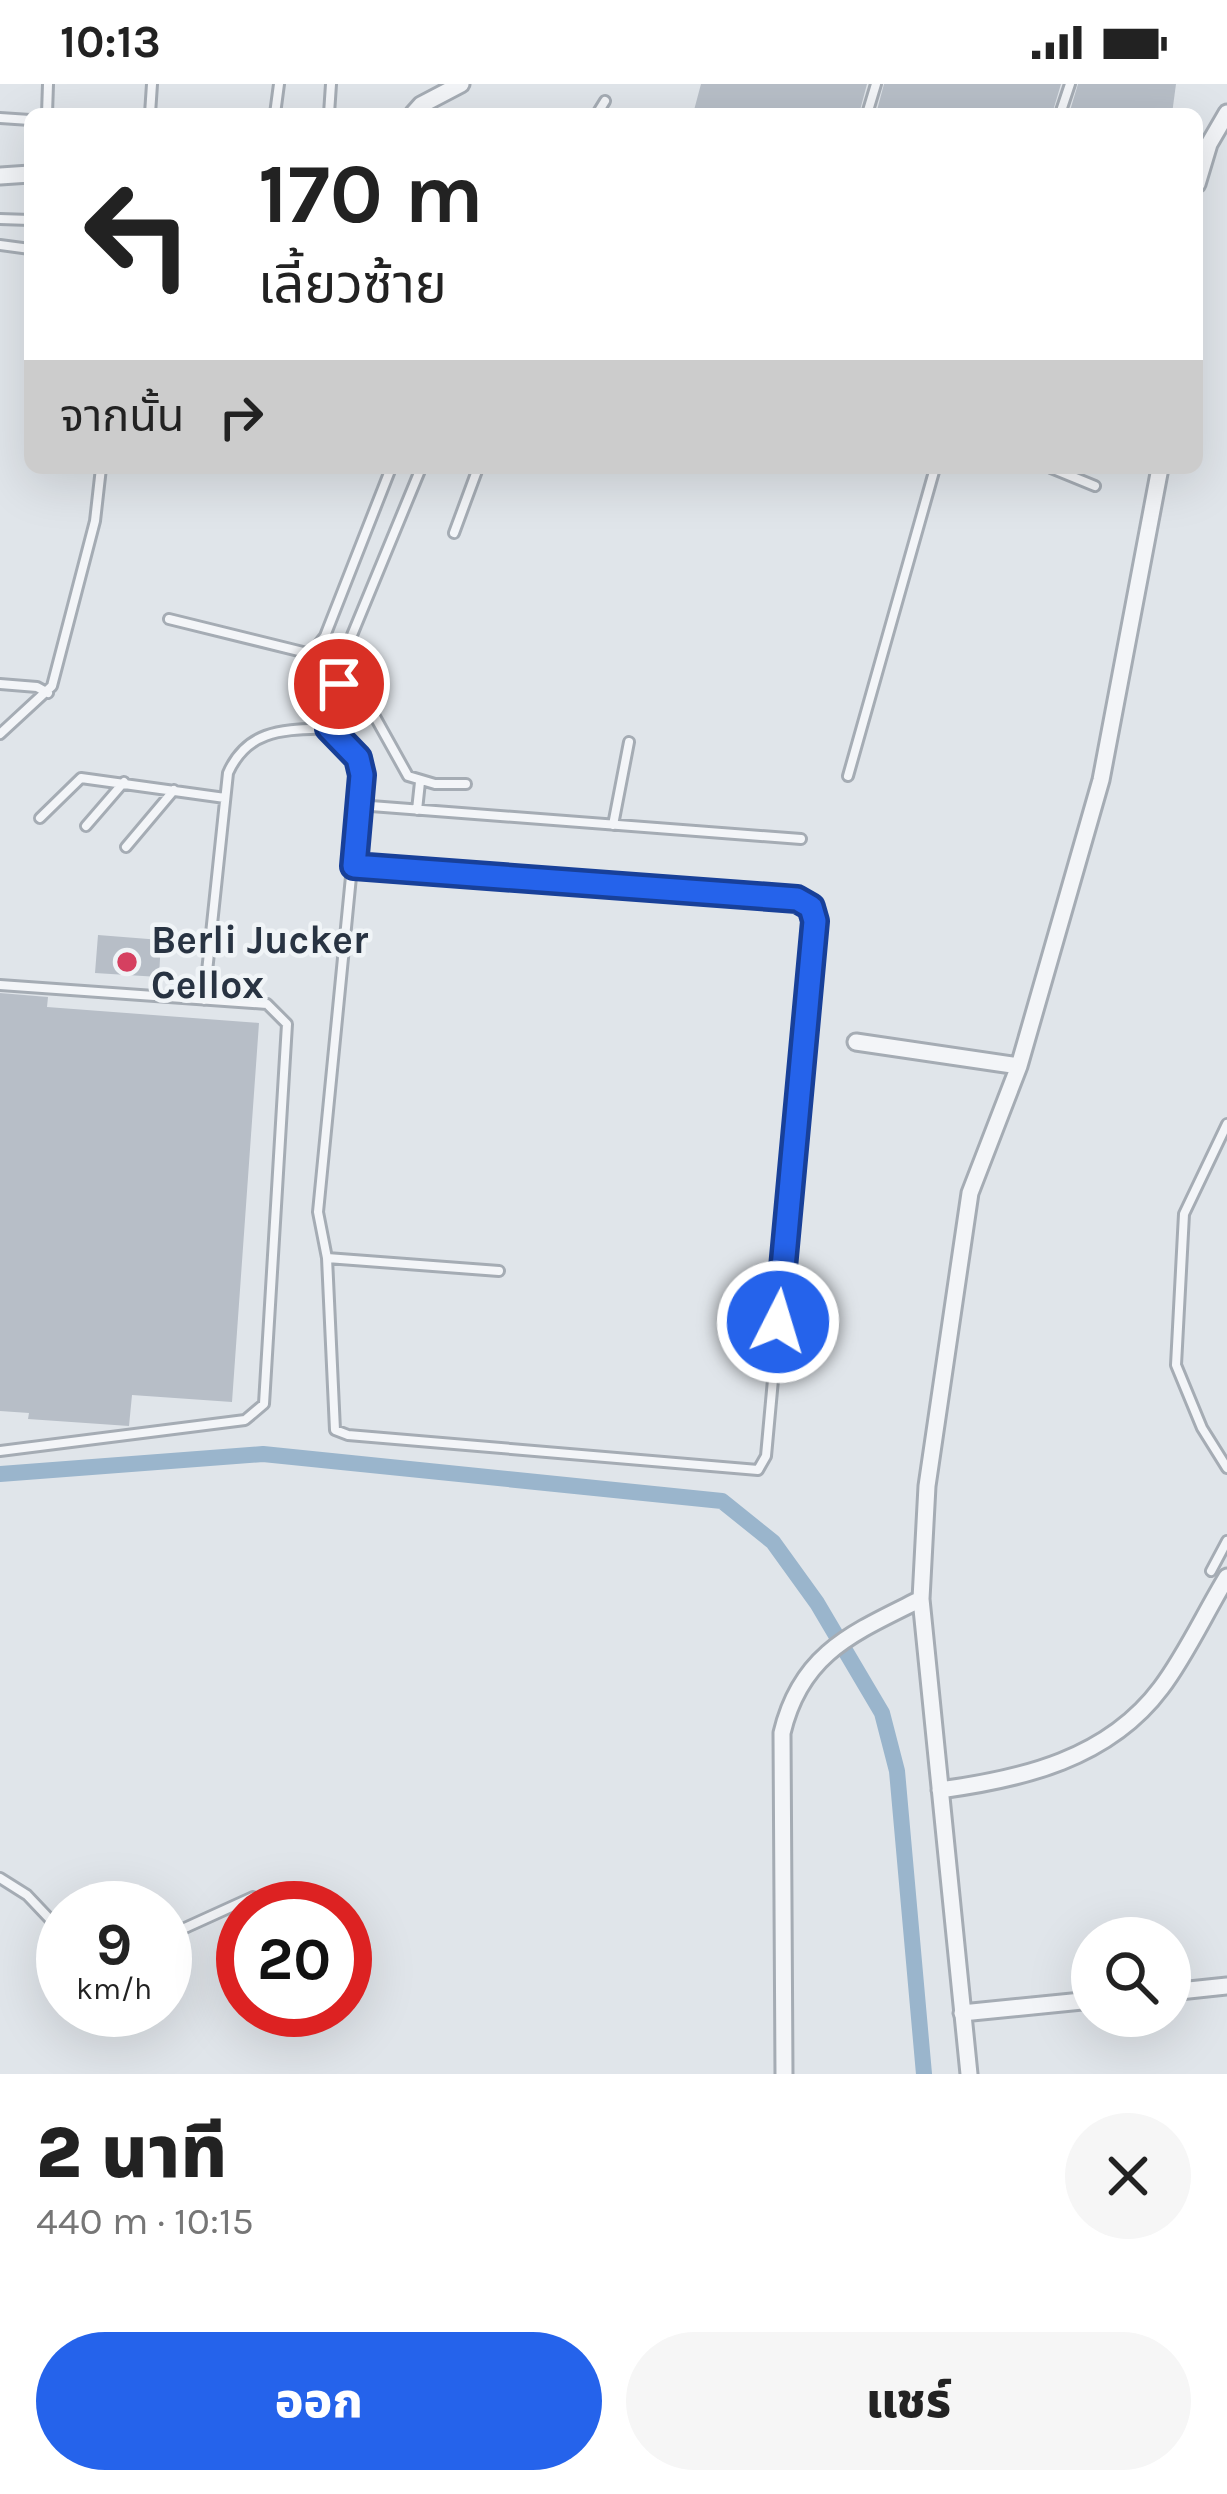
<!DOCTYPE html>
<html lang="th">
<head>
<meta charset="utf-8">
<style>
	body { margin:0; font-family:Karla,"Noto Sans Thai",sans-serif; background:#f6f6f6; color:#222; height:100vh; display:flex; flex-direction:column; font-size:45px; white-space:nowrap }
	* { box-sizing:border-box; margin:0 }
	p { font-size:39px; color:#767676 }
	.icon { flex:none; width:66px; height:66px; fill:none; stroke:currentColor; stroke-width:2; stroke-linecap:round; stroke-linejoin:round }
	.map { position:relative; height:1990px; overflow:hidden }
	.drawer { display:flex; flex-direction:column; background:#fff; flex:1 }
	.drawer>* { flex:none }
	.hud { position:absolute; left:24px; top:24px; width:1179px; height:366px; border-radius:18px; box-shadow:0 12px 48px #0002; background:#fff; color:#222; overflow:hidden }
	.fabs { position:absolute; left:1071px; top:1833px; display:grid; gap:24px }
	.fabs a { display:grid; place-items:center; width:120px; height:120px; border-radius:50%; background:#fff; box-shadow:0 12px 48px #0002; font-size:60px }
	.speed { position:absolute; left:36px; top:1797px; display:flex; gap:24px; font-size:60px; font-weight:700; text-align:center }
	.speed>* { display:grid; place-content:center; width:156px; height:156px; border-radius:50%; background:#fff; box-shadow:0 12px 48px #0002; line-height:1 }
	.speed small { font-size:30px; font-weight:400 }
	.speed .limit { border:18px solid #d22; background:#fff; color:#111 }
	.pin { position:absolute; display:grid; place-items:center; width:102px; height:102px; color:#fff; margin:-51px; border:6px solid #fff; border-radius:50%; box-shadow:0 3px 12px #0007 }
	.me { position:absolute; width:132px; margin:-66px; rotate:5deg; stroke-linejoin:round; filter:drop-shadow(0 0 9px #0008) }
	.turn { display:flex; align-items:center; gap:42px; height:252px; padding:0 36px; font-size:54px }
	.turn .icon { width:156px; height:156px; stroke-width:2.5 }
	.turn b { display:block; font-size:84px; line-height:102px }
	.then { display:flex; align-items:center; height:114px; padding:0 36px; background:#0003; gap:24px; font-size:45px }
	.round { display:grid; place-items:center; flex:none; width:126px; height:126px; border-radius:63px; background:#f6f6f6 }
	.head { display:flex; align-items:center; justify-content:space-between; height:204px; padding:0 36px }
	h1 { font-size:72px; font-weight:800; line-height:90px }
	.button { display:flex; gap:24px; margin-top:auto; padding:24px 36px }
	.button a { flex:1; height:138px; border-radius:72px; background:#2563eb; color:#fff; font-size:48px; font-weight:800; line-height:138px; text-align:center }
	.button a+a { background:#f6f6f6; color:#222 }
	.status { display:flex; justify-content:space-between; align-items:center; height:84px; padding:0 60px; background:#fff; direction:ltr }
	.status svg { height:33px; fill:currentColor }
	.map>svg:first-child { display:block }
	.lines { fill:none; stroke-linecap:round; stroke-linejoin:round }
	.canal { stroke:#9ab5cc; stroke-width:16 }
	.building { fill:#b7bec7 }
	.service-casing { stroke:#a5acb4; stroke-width:14 }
	.minor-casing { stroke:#a5acb4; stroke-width:21 }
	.service { stroke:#f3f5f8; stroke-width:8 }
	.minor { stroke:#f3f5f8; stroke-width:15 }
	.route-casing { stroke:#184099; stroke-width:30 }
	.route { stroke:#2563eb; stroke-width:21 }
	.poi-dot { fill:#d54060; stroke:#f0f4f7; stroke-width:4.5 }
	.labels { text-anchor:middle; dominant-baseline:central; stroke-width:9; stroke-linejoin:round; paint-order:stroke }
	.poi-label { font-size:39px; font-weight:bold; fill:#283342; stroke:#f0f4f7; text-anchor:start }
</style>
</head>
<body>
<div class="status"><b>10:13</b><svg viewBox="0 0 49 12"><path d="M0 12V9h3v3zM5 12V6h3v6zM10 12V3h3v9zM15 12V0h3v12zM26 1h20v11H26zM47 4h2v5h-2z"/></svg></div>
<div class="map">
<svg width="1227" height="1990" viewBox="0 0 1227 1990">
	<rect width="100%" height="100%" fill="#e0e5ea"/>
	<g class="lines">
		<path class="canal" d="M0 1390 263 1370 722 1417 773 1458 817 1519 882 1629 897 1687 924 1990"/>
	</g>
	<path class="building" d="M701 0H867L859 30H693Z
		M884 0H1061L1052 30H876Z
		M1078 0H1176L1172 30H1069Z
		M98 851 161 856 159 893 95 889Z
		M0 909 48 913 47 923 259 939 232 1318 132 1311 129 1342 28 1335 29 1329 0 1327Z"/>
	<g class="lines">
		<defs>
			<path id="service" d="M47 30 48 0
				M150 30 152 0
				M275 30 279 0
				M329 30 331 0
				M597 30 605 17
				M867 30 876 0
				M1060 30 1070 0
				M0 34 30 36
				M0 135 30 136
				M0 161 30 165
				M1051 384 1095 402
				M454 449 478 384
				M169 535 311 570 325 552 391 384
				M0 600 37 603 48 609
				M374 631 408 692 435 700H466
				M329 644 358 674 361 691 318 1128 327 1174 335 1346 348 1351 758 1386 766 1372 815 837 811 823 797 815 354 782
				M0 650 52 602 95 437 101 384
				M848 692 935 384
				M358 721 801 755
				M417 726 420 698
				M40 734 81 694 225 714
				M613 741 629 658
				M86 742 124 698
				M126 763 174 706
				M0 901 267 920 287 940 264 1320 245 1336 0 1367
				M204 916 228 689C248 644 285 646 329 644L350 556 421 384
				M1227 1040 1184 1130 1176 1281 1202 1344 1227 1384
				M327 1174 499 1187
				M1211 1487 1227 1457
				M0 1794 27 1811 63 1849
				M165 1853 253 1813"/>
			<path id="minor" d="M413 30 421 21 461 0
				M0 92 30 90
				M1197 100 1209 60 1227 29
				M856 958 1019 982
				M940 1706C1022 1695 1108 1675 1161 1604 1186 1571 1205 1529 1227 1493
				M1170 1908 1227 1902
				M962 1929 1092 1916
				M784 1990 782 1649C801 1569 853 1549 921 1515
				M969 1990 921 1515 927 1402 970 1109 1019 982 1101 696 1160 384"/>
		</defs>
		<use href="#service" class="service-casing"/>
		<use href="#minor" class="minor-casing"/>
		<use href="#service" class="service"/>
		<use href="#minor" class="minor"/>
	</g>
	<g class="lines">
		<defs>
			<path id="route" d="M339 600 329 644 358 674 362 691 354 782 797 815 811 823 815 837 778 1238"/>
		</defs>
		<use href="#route" class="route-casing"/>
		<use href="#route" class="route"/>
	</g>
	<circle class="poi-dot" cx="127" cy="878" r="12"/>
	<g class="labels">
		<g class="poi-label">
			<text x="151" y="856">Berli Jucker<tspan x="151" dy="45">Cellox</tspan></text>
		</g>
	</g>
</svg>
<div class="fabs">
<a><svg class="icon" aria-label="search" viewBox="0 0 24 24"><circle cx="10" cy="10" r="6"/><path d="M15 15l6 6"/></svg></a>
</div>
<div class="speed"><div>9<small>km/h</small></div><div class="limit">20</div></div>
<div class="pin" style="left:339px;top:600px;background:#d93025"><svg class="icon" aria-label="arrive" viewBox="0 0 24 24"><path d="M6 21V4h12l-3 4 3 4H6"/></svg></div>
<svg class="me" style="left:778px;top:1238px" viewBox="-20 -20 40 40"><circle r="17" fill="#2563eb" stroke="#fff" stroke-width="3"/><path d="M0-11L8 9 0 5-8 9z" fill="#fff"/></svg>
<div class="hud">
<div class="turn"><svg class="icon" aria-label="left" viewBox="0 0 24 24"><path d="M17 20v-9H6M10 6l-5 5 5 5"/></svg><div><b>170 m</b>เลี้ยวซ้าย</div></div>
<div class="then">จากนั้น<svg class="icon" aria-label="right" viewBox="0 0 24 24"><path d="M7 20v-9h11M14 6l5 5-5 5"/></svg></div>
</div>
</div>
<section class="drawer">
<div class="head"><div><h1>2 นาที</h1><p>440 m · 10:15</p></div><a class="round"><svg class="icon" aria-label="close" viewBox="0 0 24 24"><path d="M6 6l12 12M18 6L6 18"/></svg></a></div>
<div class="button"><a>ออก</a><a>แชร์</a></div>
</section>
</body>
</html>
